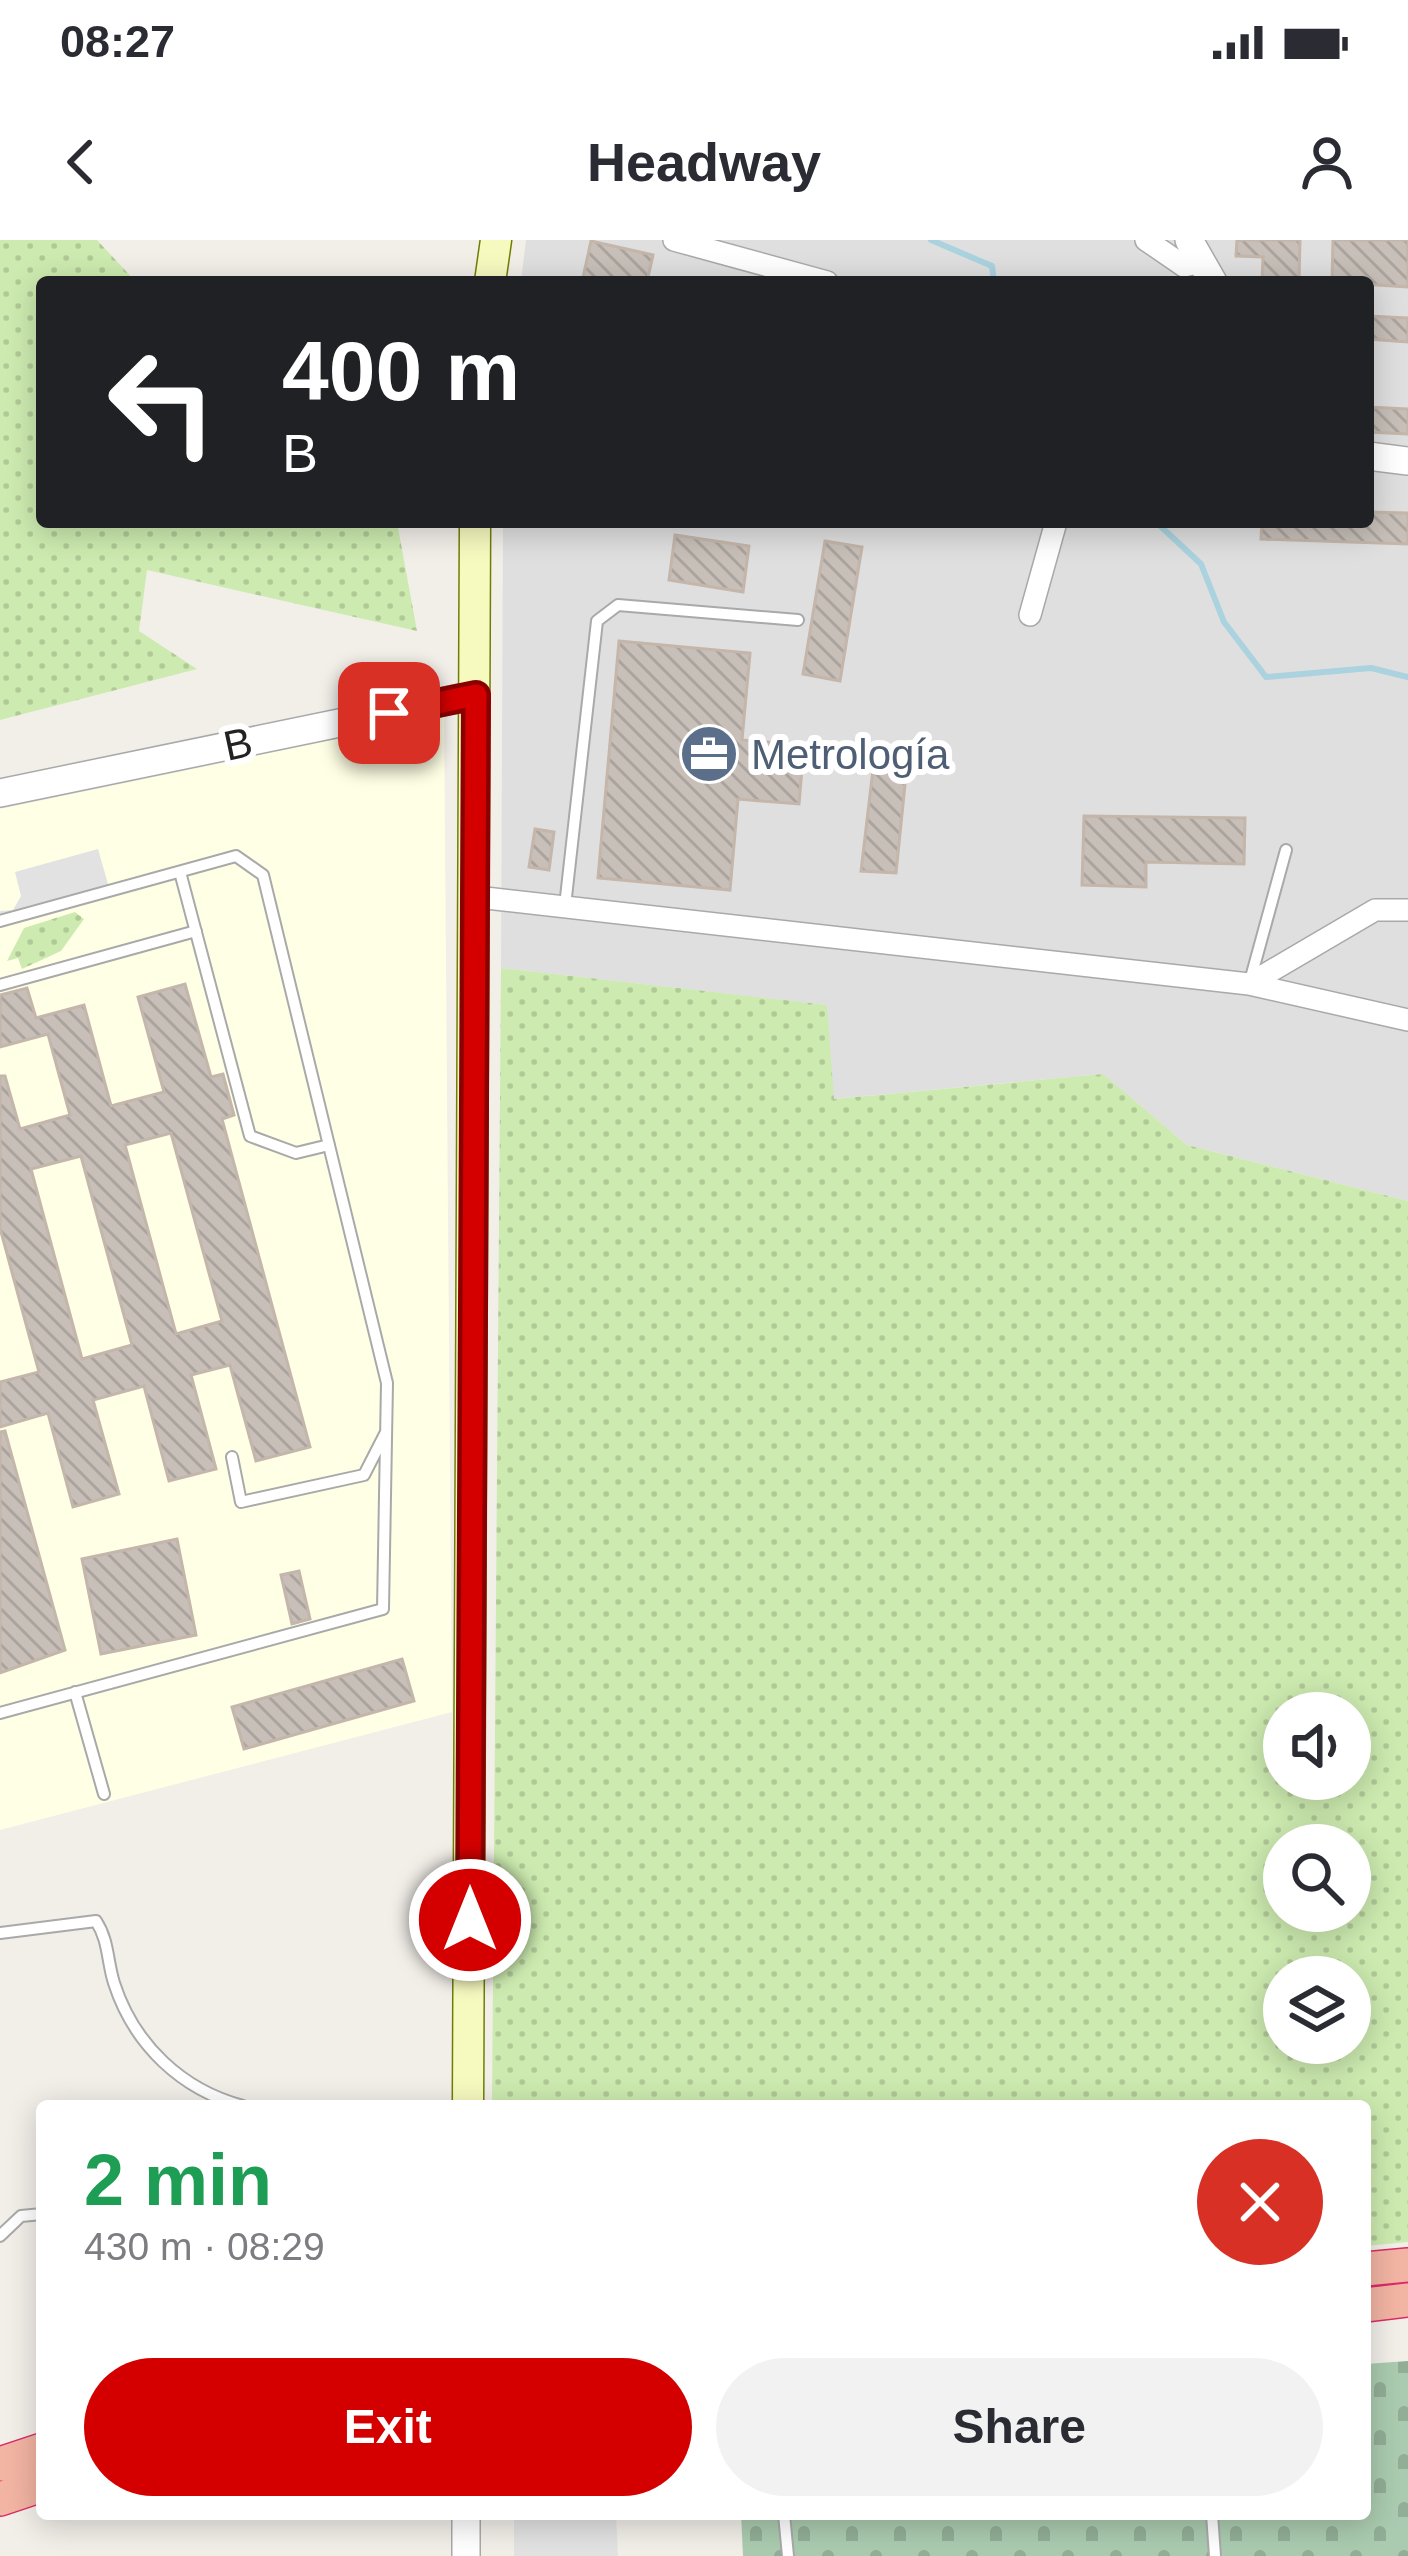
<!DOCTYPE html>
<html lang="en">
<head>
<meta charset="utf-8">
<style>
	body { margin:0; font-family:Arial,sans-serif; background:#f2f2f3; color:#2b2b33; height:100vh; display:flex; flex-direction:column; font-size:45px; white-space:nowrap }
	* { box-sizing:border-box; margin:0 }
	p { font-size:39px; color:#7c7c81 }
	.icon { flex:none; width:66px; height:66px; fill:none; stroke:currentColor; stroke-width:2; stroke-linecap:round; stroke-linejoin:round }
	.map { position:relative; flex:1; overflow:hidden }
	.sheet { position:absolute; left:36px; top:1860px; width:1335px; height:420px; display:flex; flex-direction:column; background:#fff; border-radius:12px; box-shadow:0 6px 30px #0003 }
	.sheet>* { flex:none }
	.banner { position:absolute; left:36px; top:36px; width:1338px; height:252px; border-radius:12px; box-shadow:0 6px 30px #0003; background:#202124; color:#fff; overflow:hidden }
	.fabs { position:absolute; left:1263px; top:1452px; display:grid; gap:24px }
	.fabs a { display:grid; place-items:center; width:108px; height:108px; border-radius:50%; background:#fff; box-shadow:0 6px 30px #0003; font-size:60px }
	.pin { position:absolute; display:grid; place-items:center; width:102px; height:102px; color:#fff; margin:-51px; border-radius:24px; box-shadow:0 6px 18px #0006 }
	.me { position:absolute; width:132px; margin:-66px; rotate:0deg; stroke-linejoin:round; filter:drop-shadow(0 0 9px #0008) }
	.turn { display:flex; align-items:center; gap:42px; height:252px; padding:0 48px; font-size:54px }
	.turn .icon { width:156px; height:156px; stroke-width:2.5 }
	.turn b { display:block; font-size:84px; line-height:102px }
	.round { display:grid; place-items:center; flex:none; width:126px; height:126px; border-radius:63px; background:#f2f2f3 }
	.headline { display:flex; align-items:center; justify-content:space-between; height:204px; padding:0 48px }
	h1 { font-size:72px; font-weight:600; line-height:90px; color:#1e9e55 }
	.button { display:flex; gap:24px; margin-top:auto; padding:24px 48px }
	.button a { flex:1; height:138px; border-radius:72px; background:#d40000; color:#fff; font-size:48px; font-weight:600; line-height:138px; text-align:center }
	.button a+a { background:#f2f2f3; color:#2b2b33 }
	.status { display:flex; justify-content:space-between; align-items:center; height:84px; padding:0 60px; background:#fff; direction:ltr }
	.status svg { height:33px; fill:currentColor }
	header { display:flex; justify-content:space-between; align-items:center; height:156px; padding:0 48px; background:#fff; font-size:54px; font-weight:600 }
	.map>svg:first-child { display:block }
	.residential { fill:#e0dfdf }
	.education { fill:#ffffe5 }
	.grass { fill:url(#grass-dots); fill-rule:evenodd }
	.cemetery { fill:url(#cemetery-stones) }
	.parking { fill:#e2e2e2 }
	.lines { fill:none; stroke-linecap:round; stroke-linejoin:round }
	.stream { stroke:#aad3df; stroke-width:6 }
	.building { fill:url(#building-back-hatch); stroke:#c4b6ab; stroke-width:3; fill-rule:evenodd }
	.service-casing { stroke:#a9a9a9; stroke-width:14 }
	.minor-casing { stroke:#a9a9a9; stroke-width:24 }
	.tertiary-casing { stroke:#a9a9a9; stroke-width:30 }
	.secondary-casing { stroke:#707d05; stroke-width:33 }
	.trunk-casing { stroke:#dc2a67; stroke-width:36 }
	.service { stroke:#fff; stroke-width:10 }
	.minor { stroke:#fff; stroke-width:21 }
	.tertiary { stroke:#fff; stroke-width:27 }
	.secondary { stroke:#f7fabf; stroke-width:30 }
	.trunk { stroke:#f2b4a3; stroke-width:33 }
	.route-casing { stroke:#8a0000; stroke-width:30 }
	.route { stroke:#d40000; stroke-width:21 }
	.labels { text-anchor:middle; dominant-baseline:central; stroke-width:12; stroke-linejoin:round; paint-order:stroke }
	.street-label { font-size:42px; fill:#222; stroke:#fff }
	.service-label { font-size:42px; fill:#4e5e75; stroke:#fff; text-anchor:start }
</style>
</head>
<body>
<div class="status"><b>08:27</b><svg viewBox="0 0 49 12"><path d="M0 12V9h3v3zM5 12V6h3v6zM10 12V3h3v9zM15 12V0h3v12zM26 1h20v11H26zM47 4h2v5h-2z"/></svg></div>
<header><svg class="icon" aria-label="back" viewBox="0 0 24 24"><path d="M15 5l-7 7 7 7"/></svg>Headway<svg class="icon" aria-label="person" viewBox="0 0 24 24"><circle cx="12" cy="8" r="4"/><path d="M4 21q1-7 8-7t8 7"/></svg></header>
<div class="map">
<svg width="1408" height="2316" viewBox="0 0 1408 2316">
	<defs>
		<pattern id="grass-dots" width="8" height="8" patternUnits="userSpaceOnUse" patternTransform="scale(3)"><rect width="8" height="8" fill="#cdebb0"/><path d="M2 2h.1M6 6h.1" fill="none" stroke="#b0c997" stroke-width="1.8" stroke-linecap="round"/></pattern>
		<pattern id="cemetery-stones" width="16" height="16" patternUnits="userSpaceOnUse" patternTransform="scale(3)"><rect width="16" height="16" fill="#aacbaf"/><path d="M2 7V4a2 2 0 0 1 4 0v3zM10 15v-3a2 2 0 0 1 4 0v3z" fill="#92ae96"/></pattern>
		<pattern id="building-back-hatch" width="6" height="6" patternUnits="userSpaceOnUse" patternTransform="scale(3)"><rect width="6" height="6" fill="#c7bfb8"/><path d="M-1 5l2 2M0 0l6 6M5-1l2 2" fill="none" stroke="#aba49e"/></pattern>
	</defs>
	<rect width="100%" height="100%" fill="#f2efe9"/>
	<path class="residential" d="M526 0H1408V961L1187 905 1102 834 833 859 826 765 501 728 503 282H1368V42H521Z"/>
	<path class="education" d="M444 477 452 1472 0 1590V569Z"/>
	<path class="grass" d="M0 0H97L136 42H42V282H397L417 391 147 330 139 391 197 429 0 480Z
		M75 672 84 679 61 711 22 729 18 718 7 721 24 688Z
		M501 728 827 765 834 859 1103 834 1187 905 1408 961V2002L1365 2006V1866H492ZM1284 1473H1350V1539H1284ZM1350 1605V1671H1284V1605ZM1284 1737H1350V1803H1284Z"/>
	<path class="cemetery" d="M1408 2121V2316H743L741 2274H1365V2124Z"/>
	<path class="parking" d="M98 609 110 651 0 681V671L13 670 21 656 15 632Z
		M514 2274H616L618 2316H514Z"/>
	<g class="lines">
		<path class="stream" d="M931 0 992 26 994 42
			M1156 282 1201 324 1224 382 1266 437 1371 428 1408 437"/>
	</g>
	<path class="building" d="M1237 0H1300L1299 42H1262L1263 17 1236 16Z
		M1333 0H1408V47L1332 42Z
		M591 1 653 15 647 42H582Z
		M1368 76 1408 78V102L1368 99Z
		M1368 167 1408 169V194L1368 192Z
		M1368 272 1408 273V304L1261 299 1262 282H1368Z
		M675 295 749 306 743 352 669 340Z
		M825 301 862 307 840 441 803 434Z
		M619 401 750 413 742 500 804 505 799 564 738 559 730 650 598 638Z
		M874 521 907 525 896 633 861 631Z
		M1084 576 1245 578 1244 624 1146 622V647L1082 645Z
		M535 589 554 592 549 630 529 627Z
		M185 744 211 837 223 834 234 875 222 879 310 1207 256 1221 230 1125 191 1135 216 1229 169 1241 144 1146 93 1160 119 1254 73 1267 48 1173 0 1187V1142L39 1132 0 988V836H5L20 889 70 875 48 794 0 807V755L27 748 36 778 84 765 111 866 164 852 138 757ZM171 893 222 1081 176 1094 125 905ZM81 916 132 1105 82 1119 31 929Z
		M5 1191 65 1410 0 1433V1192Z
		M177 1299 196 1395 101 1414 82 1319Z
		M299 1331 310 1379 292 1384 281 1335Z
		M402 1419 414 1461 244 1509 232 1467Z"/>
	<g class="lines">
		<defs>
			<path id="service" d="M180 632 250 896 296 913 329 905
				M565 666 597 381 618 365 798 380
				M0 681 236 616 263 635 387 1143 383 1369 0 1473
				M1250 741 1286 610
				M0 745 196 691
				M232 1217 241 1262 364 1235 385 1194
				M75 1452 104 1554
				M0 1693 96 1681C109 1701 107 1721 114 1743 134 1805 182 1850 243 1866
				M0 1996 21 1976 42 1974
				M784 2274 788 2316
				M1212 2274 1215 2316"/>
			<path id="minor" d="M674 0 827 42
				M1146 0 1184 26 1201 22
				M1030 375 1056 282
				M477 657 1249 744 1408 780
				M1249 744 1375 670H1408"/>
			<path id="tertiary" d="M1189 0 1213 42
				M1368 216 1408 221
				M0 553 475 455
				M466 2316V2274"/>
			<path id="secondary" d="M490 42 496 0
				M468 1866 475 282"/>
			<path id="trunk" d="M1365 2029 1408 2025
				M1365 2065 1408 2060
				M0 2224 42 2210
				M0 2259 42 2245"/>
		</defs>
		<use href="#service" class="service-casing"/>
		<use href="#minor" class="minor-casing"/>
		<use href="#tertiary" class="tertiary-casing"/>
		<use href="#secondary" class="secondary-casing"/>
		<use href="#trunk" class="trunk-casing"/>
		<use href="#service" class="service"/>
		<use href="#minor" class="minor"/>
		<use href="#tertiary" class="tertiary"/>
		<use href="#secondary" class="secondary"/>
		<use href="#trunk" class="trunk"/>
	</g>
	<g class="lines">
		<defs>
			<path id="route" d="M389 473 476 455 470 1680"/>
		</defs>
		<use href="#route" class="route-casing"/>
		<use href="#route" class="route"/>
	</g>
	<defs>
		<symbol id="office-disc" viewBox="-11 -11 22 22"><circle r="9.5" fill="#5c6f8a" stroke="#fff"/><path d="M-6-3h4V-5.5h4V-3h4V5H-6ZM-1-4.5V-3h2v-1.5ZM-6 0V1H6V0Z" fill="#fff"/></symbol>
	</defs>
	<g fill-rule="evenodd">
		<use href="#office-disc" x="676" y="481" width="66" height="66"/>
	</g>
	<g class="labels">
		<g class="street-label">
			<text transform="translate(238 504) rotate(-12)">B</text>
		</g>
		<g class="service-label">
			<text x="751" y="514">Metrología</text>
		</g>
	</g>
</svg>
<div class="fabs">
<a><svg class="icon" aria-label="sound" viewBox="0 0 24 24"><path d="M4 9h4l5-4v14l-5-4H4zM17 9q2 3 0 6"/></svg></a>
<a><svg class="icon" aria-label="search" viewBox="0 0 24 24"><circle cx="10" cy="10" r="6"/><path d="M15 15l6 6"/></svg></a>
<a><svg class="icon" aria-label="layers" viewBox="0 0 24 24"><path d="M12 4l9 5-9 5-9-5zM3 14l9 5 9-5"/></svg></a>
</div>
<div class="pin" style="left:389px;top:473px;background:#d93025"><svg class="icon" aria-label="arrive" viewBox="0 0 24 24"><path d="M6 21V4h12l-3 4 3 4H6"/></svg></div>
<svg class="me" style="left:470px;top:1680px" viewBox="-20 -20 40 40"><circle r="17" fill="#d40000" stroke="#fff" stroke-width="3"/><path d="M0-11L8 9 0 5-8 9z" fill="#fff"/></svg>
<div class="banner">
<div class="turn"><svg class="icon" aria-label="left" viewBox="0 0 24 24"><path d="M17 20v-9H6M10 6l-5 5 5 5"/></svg><div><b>400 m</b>B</div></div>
</div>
<section class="sheet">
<div class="headline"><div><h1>2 min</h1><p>430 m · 08:29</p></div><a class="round" style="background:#d93025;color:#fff"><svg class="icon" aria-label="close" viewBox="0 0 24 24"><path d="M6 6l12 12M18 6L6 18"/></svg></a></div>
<div class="button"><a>Exit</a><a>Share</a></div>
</section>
</div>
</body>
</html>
